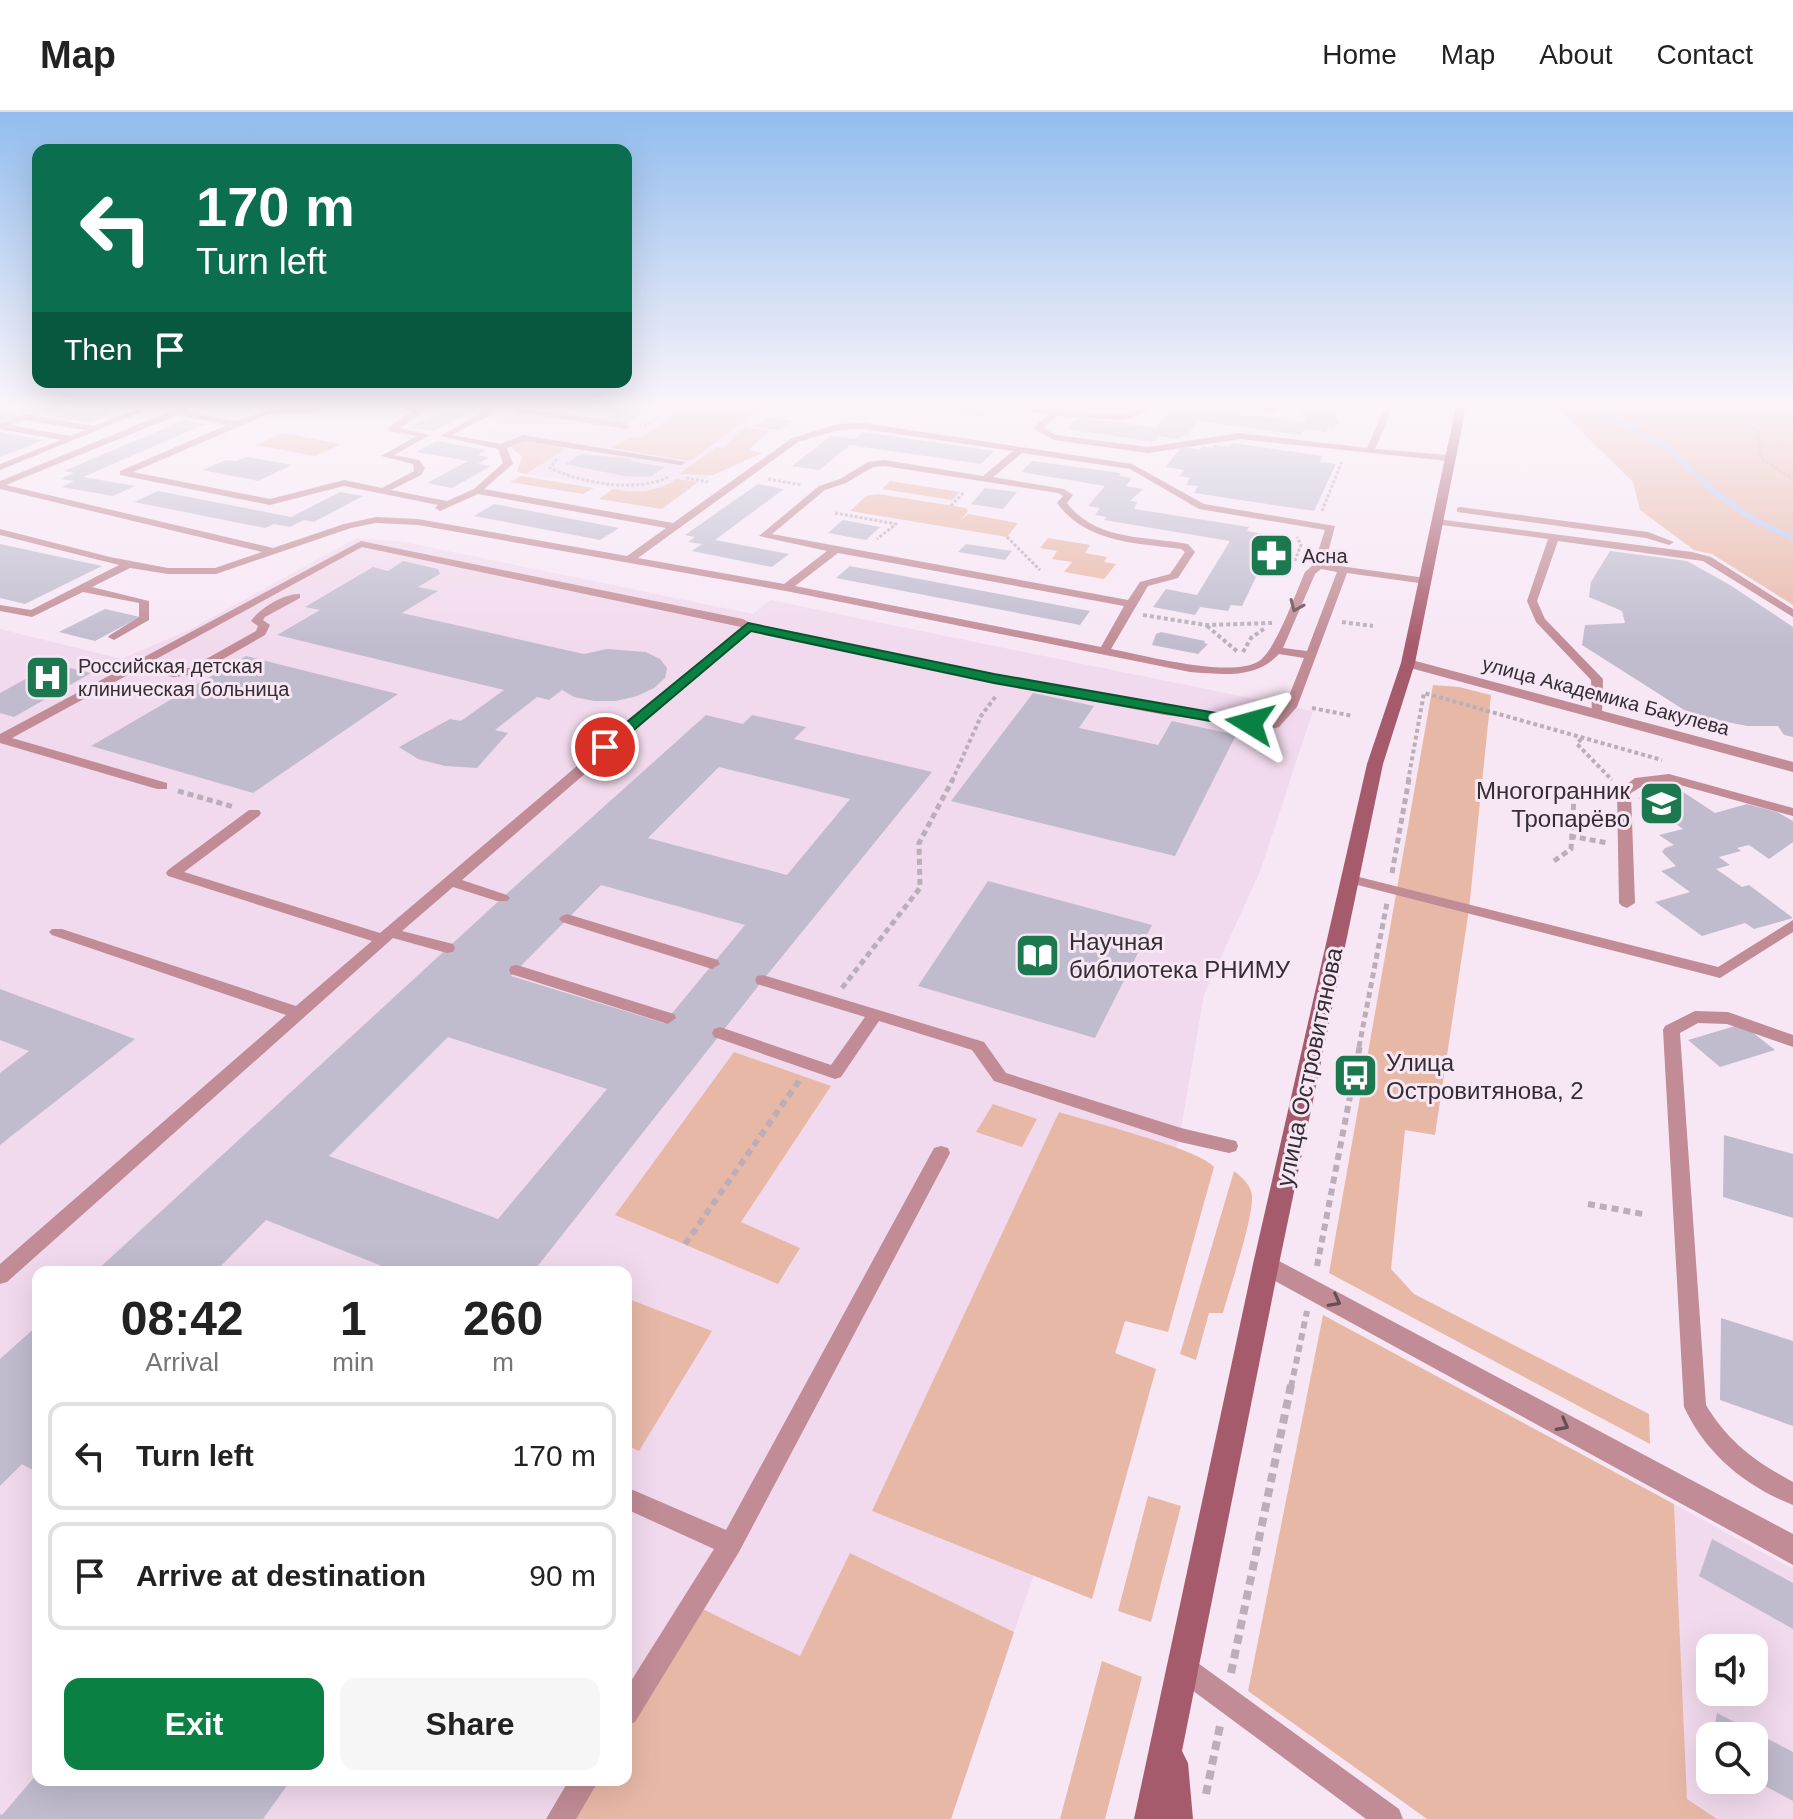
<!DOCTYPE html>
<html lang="en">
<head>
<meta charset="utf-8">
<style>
	body { margin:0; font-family:Arial,sans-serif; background:#f6f6f6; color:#222; height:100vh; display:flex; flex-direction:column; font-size:30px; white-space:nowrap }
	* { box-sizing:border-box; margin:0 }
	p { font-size:26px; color:#767676 }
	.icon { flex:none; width:44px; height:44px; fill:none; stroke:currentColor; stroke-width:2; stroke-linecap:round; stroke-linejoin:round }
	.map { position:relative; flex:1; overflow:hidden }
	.panel { position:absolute; left:32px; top:1154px; width:600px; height:520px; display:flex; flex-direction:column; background:#fff; border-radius:16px; box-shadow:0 8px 32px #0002 }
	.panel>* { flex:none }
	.banner { position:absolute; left:32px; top:32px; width:600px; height:244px; border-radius:16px; box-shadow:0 8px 32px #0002; background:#0b6e4f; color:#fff; overflow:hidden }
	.buttons { position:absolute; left:1696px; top:1522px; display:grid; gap:16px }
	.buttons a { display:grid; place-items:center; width:72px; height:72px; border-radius:16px; background:#fff; box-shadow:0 8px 32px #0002; font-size:40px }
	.pin { position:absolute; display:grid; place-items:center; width:68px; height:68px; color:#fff; margin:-34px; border:4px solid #fff; border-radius:50%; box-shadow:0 2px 8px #0007 }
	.me { position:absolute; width:88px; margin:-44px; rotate:278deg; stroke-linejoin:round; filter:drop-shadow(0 0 6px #0008) }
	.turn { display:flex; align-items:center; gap:28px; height:168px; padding:0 32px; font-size:36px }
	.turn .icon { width:104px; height:104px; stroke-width:2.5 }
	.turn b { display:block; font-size:56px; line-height:68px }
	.then { display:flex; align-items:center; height:76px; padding:0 32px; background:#0003; gap:16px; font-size:30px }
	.eta { display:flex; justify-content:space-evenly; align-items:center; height:136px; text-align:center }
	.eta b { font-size:48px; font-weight:600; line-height:56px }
	.action { display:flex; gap:16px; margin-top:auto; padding:16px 32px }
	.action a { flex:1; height:92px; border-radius:16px; background:#0b8043; color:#fff; font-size:32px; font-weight:600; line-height:92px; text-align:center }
	.action a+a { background:#f6f6f6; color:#222 }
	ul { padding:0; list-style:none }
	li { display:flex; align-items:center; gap:24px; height:108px; margin:0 16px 12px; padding:0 16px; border:4px solid #e0e0e0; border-radius:16px }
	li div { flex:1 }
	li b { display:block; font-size:30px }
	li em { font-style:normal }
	header { display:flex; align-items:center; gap:48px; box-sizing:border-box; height:112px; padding:0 40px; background:#fff; border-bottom:2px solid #e0e0e0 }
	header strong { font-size:38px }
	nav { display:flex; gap:44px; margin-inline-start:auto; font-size:28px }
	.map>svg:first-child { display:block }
	.built { fill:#f1daed; fill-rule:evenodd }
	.green { fill:#e8b8a7 }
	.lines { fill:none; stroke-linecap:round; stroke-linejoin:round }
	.stream { stroke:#b2caf8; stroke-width:5 }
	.building { fill:#c0bcce; fill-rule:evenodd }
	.path-far4 { stroke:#bbaeb9; stroke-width:3; stroke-dasharray:3 2; stroke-linecap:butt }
	.path-far3 { stroke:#bbaeb9; stroke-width:4; stroke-dasharray:4 3; stroke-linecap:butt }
	.path-far2 { stroke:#bbaeb9; stroke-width:5; stroke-dasharray:6 4; stroke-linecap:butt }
	.path-far1 { stroke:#bbaeb9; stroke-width:6; stroke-dasharray:7 5; stroke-linecap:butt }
	.path { stroke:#bbaeb9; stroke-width:8; stroke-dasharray:9 6; stroke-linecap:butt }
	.service { fill:#c18c96; fill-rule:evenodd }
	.minor { fill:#c18c96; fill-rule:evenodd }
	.secondary { fill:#a65b6c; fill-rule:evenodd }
	.oneway { stroke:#654f56 }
	.route { fill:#0b8043; stroke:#07532c; stroke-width:2 }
	.labels { text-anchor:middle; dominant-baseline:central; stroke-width:6; stroke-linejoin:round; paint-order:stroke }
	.far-poi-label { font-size:20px; fill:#342e33; stroke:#f7e7f5; text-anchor:start }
	.far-street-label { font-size:20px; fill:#342e33; stroke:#f7e7f5 }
	.poi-label { font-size:24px; fill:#342e33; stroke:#f7e7f5; text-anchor:start }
	.street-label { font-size:24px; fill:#342e33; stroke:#f7e7f5 }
</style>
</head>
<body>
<header>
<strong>Map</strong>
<nav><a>Home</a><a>Map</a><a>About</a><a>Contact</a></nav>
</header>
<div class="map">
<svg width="1793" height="1707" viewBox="0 0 1793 1707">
	<rect width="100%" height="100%" fill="#f7e7f5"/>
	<path class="built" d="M505 295H753L770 298 746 315 770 319 748 338 762 341 703 367 662 397 599 387 613 376 517 360 522 345 510 334 513 331 487 326 480 321 496 313Z
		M356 426 404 430 753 502 770 488 1313 599 1261 757 1204 883 1180 1023 1115 1242 1025 1488 951 1707H0V517L122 547 191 517ZM38 1160H626V1668H38Z
		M1674 1392 1793 1457V1707H1717L1687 1687ZM1710 1536H1754V1580H1710ZM1710 1624H1754V1668H1710Z"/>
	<path class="green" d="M687 295 762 296 690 349 611 336 631 325 640 326Z
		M1556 295H1793V493L1712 442 1694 438 1640 398 1633 370Z
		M744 315 770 319 748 338 762 341 713 363 679 362 717 335 723 336Z
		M283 321 341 332 315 344 256 333Z
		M523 329 560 334 564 338 526 362 517 360 522 345 510 334Z
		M521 364 594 376 583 382 510 370Z
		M676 367 698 370 662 397 599 387 613 377C636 381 656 381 676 367Z
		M890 369 960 380 952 388 882 377Z
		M878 382 966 396 968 399 961 408 968 402 1018 411 1007 425 850 399 866 384Z
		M1048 426 1090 433 1085 441 1107 445 1104 450 1116 452 1104 467 1064 460 1072 450 1052 447 1057 439 1040 436Z
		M1433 573 1459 575 1491 583 1469 797 1435 1023 1405 1018 1391 1157 1414 1182 1649 1302 1650 1332 1329 1161Z
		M734 940 831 974 741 1110 800 1136 778 1172 615 1103Z
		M993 992 1037 1007 1022 1035 976 1020Z
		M1059 1000C1087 1009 1200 1037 1214 1055L1168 1220 1125 1209 1115 1241 1156 1257 1092 1487 872 1399Z
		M1234 1059C1242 1065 1251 1073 1252 1084 1253 1108 1230 1175 1223 1201H1209L1196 1248 1180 1242Z
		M626 1186 712 1219 639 1339 626 1333Z
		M1323 1203 1674 1392 1687 1687 1717 1707H1427L1248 1579Z
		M1148 1384 1181 1394 1151 1510 1118 1499Z
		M850 1441 1014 1520 951 1707H565L587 1668H626V1599L688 1490 800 1544Z
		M1102 1549 1142 1565 1105 1707H1060Z"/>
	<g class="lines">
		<path class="stream" d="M1595 295 1669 337 1717 382 1756 409 1793 426"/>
	</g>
	<path class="building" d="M0 295H96L119 299 89 311 27 300 0 310Z
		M449 295H466L461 298 472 299 434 319 410 315Z
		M573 295 625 296 654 295 628 312 605 308 615 302 577 299 579 298Z
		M952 295H993L982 304 947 299Z
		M1305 295H1340L1335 307 1339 308 1334 317 1328 316 1326 320 1304 317 1301 323 1198 309 1187 324 1182 323 1179 327 1159 324 1154 330 1067 317 1078 305 1156 316 1167 301H1198L1201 296 1304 310 1307 303H1301Z
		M769 305 793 309 779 318 755 315Z
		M184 308 205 312 83 365 135 374 113 384 62 375 74 369 60 367 74 361 64 359Z
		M0 320 44 328 0 345Z
		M863 320 994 339 981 352 850 333 819 358 792 354 831 324 855 327Z
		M436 329 487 338 477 343 489 345 478 352 491 354 452 376 427 371 468 349 416 340Z
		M1232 331 1323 344 1320 350 1336 352 1314 399 1194 381 1198 374 1186 373 1190 366 1179 364 1184 358 1166 355 1181 335 1200 338 1202 334 1212 336 1214 333 1229 335Z
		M581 342 632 347 630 349 665 355 650 365 624 364 565 352Z
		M247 345 292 353 258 369 202 358 226 348 236 349Z
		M1032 349 1121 361 1119 364 1132 366 1126 374 1143 377 1130 389 1137 390 1134 397 1249 415 1247 419 1262 422 1258 430 1272 432 1242 494 1231 493 1228 499 1200 495 1195 503 1153 495 1166 477 1197 483 1230 429 1104 408 1107 405 1095 403 1100 396 1088 394 1105 374 1021 360Z
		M758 372 784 377 715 428 789 442 772 455 692 439 702 432 688 430 695 425 685 423Z
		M985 376 1017 380 1003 397 971 392Z
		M158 379 291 405 340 380 363 384 314 410 304 408 290 415 274 412 265 416 134 390Z
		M494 392 619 416 600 428 474 404Z
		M843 408 880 415 866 428 828 421Z
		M0 432 102 454 25 492 0 486Z
		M966 432 1012 439 1005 448 958 440Z
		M1610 439 1687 449 1730 473 1793 515V625L1784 623 1778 614H1747L1692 603 1582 533 1585 513 1625 511 1622 499 1589 485 1591 470Z
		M403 449 438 457 440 462 418 475 438 479 402 501 584 542 607 537 646 540 660 547 667 556 665 566 654 576 637 584 616 589H594L574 585 562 578 549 588 537 585 495 618 508 621 477 656 445 654 418 647 399 635 450 607 461 609 504 578 277 523 320 498 305 495 373 455 388 459Z
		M850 454 1090 499 1080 513 836 466Z
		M105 497 140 505 95 529 59 520Z
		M1161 520 1205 529 1204 531 1208 532 1198 542 1152 533 1156 522Z
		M246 544 398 582 253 681 91 634Z
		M53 552 91 561 14 605 0 601V581Z
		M1033 581 1094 594 1079 616 1158 633 1172 609 1236 623 1175 744 951 689Z
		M706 603 743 612 752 603 806 615 794 627 932 660 763 868 533 1160H397L266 1108 215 1160H95L502 786ZM719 655 850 687 787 763 648 726ZM601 773 745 813 664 911 511 864ZM448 925 607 977 498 1107 329 1044Z
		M1677 676 1715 701 1747 692 1777 700 1793 709V730L1769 747 1749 733 1737 736 1741 739 1719 745 1730 753 1716 757 1742 775 1749 773 1793 806 1754 817 1745 811 1702 824 1655 790 1690 780 1661 759 1676 754 1662 740 1665 736 1674 733 1659 723 1683 717 1638 686Z
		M988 769 1152 813 1095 926 918 874Z
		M0 877 135 927 0 1033V961L29 939 0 928Z
		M1742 912 1775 938 1720 955 1688 928Z
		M1724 1023 1793 1042V1106L1723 1085Z
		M1721 1206 1793 1229V1314L1720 1288Z
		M38 1213V1361L22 1352 0 1374V1247Z
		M1712 1427 1793 1471V1517L1699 1464Z
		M1717 1601 1793 1640V1689L1754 1668V1624H1713Z
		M38 1661V1668H291L263 1707H0V1702L2 1703Z"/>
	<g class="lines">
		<path class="path-far4" d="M769 295 819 303
			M1731 295 1758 320 1761 347 1793 367
			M639 314 647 313 673 295
			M557 347 550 356C581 371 637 381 668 365
			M686 366 708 370
			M768 367 802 373
			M951 394 964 380
			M1322 399 1342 349
			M835 401 896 412 877 427
			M1007 425 1040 458
			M1295 449 1301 433 1297 425"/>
		<path class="path-far3" d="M1143 503 1206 513 1272 511
			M1342 510 1373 514
			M1207 514 1239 541
			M1243 540 1251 526 1265 516
			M1312 596 1353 604
			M1581 627 1577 632 1612 668
			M952 669 981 604 996 584
			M1408 669 1424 581 1662 648"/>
		<path class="path-far2" d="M178 679 234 695
			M1570 724 1608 731
			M1554 749 1571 737 1574 686 1608 675
			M1392 761 1409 667
			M842 876 920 776 919 731 953 667
			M1359 935 1387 791"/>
		<path class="path-far1" d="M1588 1092 1643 1102
			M685 1132 801 966
			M1317 1154 1360 933
			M1291 1275 1307 1199"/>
		<path class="path" d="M1231 1561 1291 1273
			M1206 1682 1220 1614"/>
		<path class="service" d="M142 295H154L0 358V352L61 328 0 317V311L24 302 94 314ZM25 308 85 318 70 324 10 313Z
			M181 295H191L186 299 235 309 274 296 329 295C310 306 287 298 266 303L133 360 270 387 344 368 382 376 414 359 413 352 381 344 417 324 389 319V315L412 299 396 295 423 296V300L400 316 430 323 394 343 419 348 425 356 421 363 391 378 447 389 474 377 503 351 498 337 440 324 485 299 484 295H492L493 302 452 323 501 332 523 323 686 350 681 353 524 329 507 336 513 352 484 377 673 411 792 326 838 312 864 311 1132 352 1204 392 1335 414 1325 452 1426 466 1431 469 1426 472 1347 461 1297 595 1279 615 1275 616 1165 603 994 571 750 519 462 768 507 783 510 786 507 789H497L453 775 402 819 453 832 455 836 453 840 447 841 393 826 7 1170 0 1172V1152L286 903 52 823 49 820 52 817H62L296 894 372 829 168 764 166 761 168 758 249 698H259L261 701 259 704 184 760 380 821 741 515 362 435 147 552 174 557 190 556 256 519 258 514 251 509C260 496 285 481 300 482V486L265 505 263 508 270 513 265 523 197 562 174 565 137 558 12 626 167 671V677H157L0 631V622L361 429 743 507 752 512 994 563 1165 595 1272 608 1285 594 1304 546 1279 542C1255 568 1222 562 1190 560L786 479 418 413 376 411 351 416 216 462H168L130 456 92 475 149 489V508L114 528 108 525 110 523 139 505V491L83 480 32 505 0 499V493L31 498 119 453 0 423V417L110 445 168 456H215L262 440 0 377V369ZM178 303 227 313 120 359V363L270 393 344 374 438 393 435 396 440 399 478 382 666 416 627 444 418 407 376 405 344 412 273 436 6 373ZM864 317 1013 339 983 364 884 348 868 350 840 367 819 374 759 424 827 439 784 472 638 446 798 330 839 318ZM1022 341 1130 357 1199 397 1325 418 1314 452 1305 460C1296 480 1276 538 1259 549 1232 567 1143 543 1111 537L1148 474 1178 466 1195 440 1188 432C1145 424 1096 429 1067 391L1073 383 1064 377 993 365ZM884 354 1058 381 1063 384 1057 391C1086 431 1136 431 1181 437L1185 440 1170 462 1140 470 1128 488 772 422 825 378 846 371 873 355ZM838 441 1124 494 1101 535 795 474ZM1321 457 1337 460 1307 539 1283 536 1315 462Z
			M515 295 626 311 630 314 626 317 517 300 513 298Z
			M1008 295 1053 298 1063 295V299L1124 302 1142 295H1154L1125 308 1057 304 1043 316 1056 323 1148 335 1240 321 1367 336 1385 295H1393L1375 337 1448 343 1452 346 1448 349 1240 327 1148 341 1054 328 1033 316 1048 303Z
			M1246 295H1282L1274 300Z
			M1460 395 1648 420 1674 430 1669 433 1646 426 1457 400V396Z
			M1437 407 1692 440 1711 445 1793 497V505L1703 449 1558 429 1537 489 1545 507 1603 567 1602 602 1600 605H1592L1591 568 1536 510 1527 489 1548 427 1434 412V408Z
			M1669 662 1793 696V704L1669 670 1644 673 1631 681 1635 791 1627 796 1622 794 1619 791 1617 680 1635 666Z
			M1351 763 1718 855 1793 808V820L1720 866 1346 770 1344 767Z
			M567 802 718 848 720 852 712 857 562 810 559 807 562 804Z
			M517 853 674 902 676 906 668 912 511 862 509 858 511 854Z
			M763 863 984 930 1006 961 1181 1016 1236 1029 1238 1034 1236 1039 1229 1041 1180 1030 994 969 972 938 879 909 841 965 835 967 714 925 712 921 714 917 720 915 831 953 865 905 757 872 755 868 757 864Z
			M1695 899 1728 900 1793 923V935L1727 912 1698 911 1680 921 1706 1293C1728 1330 1756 1350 1793 1370V1393C1745 1374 1706 1342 1684 1295L1663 918 1665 914Z
			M941 1034 948 1036 950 1041 739 1440 635 1610 626 1614V1577L714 1437 626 1397V1375L726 1418 934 1036Z
			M1182 1542 1191 1546 1399 1697 1403 1707H1366L1173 1564 1169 1555 1173 1546Z
			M569 1668H599L576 1707H546Z"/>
		<path class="minor" d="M1408 547 1793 650V660L1403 554 1401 551Z
			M1266 1142 1793 1422V1453L1257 1159 1253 1152 1257 1145Z"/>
		<path class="secondary" d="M1456 295H1466L1415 551 1383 652 1279 1152 1182 1639 1188 1651 1193 1707H1134L1253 1152 1367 652 1401 551Z"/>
	</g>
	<defs><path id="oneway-chevron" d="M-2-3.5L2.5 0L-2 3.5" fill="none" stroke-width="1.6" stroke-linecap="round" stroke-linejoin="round" transform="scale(2)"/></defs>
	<g class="oneway">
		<use href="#oneway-chevron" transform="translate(1296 494) rotate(113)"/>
		<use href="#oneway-chevron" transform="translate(1335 1189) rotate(28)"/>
		<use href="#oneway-chevron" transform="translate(1563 1313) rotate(28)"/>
	</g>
	<linearGradient id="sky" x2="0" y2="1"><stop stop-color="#92bdee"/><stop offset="0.55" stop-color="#fbf4fa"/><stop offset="1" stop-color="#fbf4fa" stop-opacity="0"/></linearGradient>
	<rect width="1793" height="534" fill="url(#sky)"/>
	<path class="route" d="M748 511 994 562 1250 607 1257 611 1250 616 994 571 751 519 610 638H600V632Z"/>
	<defs>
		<symbol id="pharmacy-square" viewBox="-11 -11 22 22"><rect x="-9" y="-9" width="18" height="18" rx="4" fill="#1c794f" stroke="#f7e7f5"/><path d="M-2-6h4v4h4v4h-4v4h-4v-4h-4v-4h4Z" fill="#fff"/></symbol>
		<symbol id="hospital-square" viewBox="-11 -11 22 22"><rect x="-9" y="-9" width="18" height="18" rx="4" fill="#1c794f" stroke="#f7e7f5"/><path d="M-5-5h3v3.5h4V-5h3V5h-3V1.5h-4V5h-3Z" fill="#fff"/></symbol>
		<symbol id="school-square" viewBox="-11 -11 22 22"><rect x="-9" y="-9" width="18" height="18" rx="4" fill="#1c794f" stroke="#f7e7f5"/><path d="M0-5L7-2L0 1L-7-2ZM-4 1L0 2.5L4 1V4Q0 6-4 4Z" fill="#fff"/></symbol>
		<symbol id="library-square" viewBox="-11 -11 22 22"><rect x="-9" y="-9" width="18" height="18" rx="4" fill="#1c794f" stroke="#f7e7f5"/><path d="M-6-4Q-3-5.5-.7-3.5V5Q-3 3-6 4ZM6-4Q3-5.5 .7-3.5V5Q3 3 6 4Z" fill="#fff"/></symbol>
		<symbol id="bus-square" viewBox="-11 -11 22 22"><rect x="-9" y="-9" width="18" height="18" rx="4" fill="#1c794f" stroke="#f7e7f5"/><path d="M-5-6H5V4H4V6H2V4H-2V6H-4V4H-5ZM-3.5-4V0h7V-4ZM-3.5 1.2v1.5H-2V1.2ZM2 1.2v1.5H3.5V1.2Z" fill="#fff"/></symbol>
	</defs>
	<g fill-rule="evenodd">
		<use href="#pharmacy-square" x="1246" y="418" width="51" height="51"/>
		<use href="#hospital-square" x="22" y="540" width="51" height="51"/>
		<use href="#school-square" x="1636" y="666" width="51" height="51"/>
		<use href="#library-square" x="1012" y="818" width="51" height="51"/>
		<use href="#bus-square" x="1330" y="938" width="51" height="51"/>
	</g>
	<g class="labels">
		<g class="far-poi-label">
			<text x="1302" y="444">Асна</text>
			<text x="78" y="554">Российская детская<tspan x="78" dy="23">клиническая больница</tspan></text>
		</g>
		<g class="far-street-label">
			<text transform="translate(1606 584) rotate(15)">улица Академика Бакулева</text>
		</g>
		<g class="poi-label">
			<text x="1630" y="678" text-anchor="end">Многогранник<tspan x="1630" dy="28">Тропарёво</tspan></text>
			<text x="1069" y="829">Научная<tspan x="1069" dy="28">библиотека РНИМУ</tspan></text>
			<text x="1386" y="950">Улица<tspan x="1386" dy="28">Островитянова, 2</tspan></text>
		</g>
		<g class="street-label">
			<text transform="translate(1309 955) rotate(-78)">улица Островитянова</text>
		</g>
	</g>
</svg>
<div class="buttons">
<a><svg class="icon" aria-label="sound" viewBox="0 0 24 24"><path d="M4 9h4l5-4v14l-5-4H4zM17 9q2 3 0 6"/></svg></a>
<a><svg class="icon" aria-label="search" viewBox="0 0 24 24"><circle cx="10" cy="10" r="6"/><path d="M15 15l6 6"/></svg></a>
</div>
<div class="pin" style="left:605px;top:635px;background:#d93025"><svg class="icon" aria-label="arrive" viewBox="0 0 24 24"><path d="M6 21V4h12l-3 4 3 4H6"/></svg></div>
<svg class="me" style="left:1250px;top:611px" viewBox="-20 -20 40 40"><path d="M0-17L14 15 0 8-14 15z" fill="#0b8043" stroke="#fff" stroke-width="4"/></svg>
<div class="banner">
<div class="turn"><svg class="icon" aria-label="left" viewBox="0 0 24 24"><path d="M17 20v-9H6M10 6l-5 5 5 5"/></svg><div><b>170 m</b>Turn left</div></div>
<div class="then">Then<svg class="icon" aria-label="arrive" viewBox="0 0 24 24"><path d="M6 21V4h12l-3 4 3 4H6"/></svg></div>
</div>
<section class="panel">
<div class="eta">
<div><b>08:42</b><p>Arrival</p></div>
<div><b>1</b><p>min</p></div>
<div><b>260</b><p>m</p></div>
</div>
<ul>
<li><svg class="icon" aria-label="left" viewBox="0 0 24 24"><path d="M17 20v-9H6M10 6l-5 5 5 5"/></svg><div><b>Turn left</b></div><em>170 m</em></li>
<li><svg class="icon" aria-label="arrive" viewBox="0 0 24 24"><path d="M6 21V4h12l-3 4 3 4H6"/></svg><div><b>Arrive at destination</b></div><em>90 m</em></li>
</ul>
<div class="action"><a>Exit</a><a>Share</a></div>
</section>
</div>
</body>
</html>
